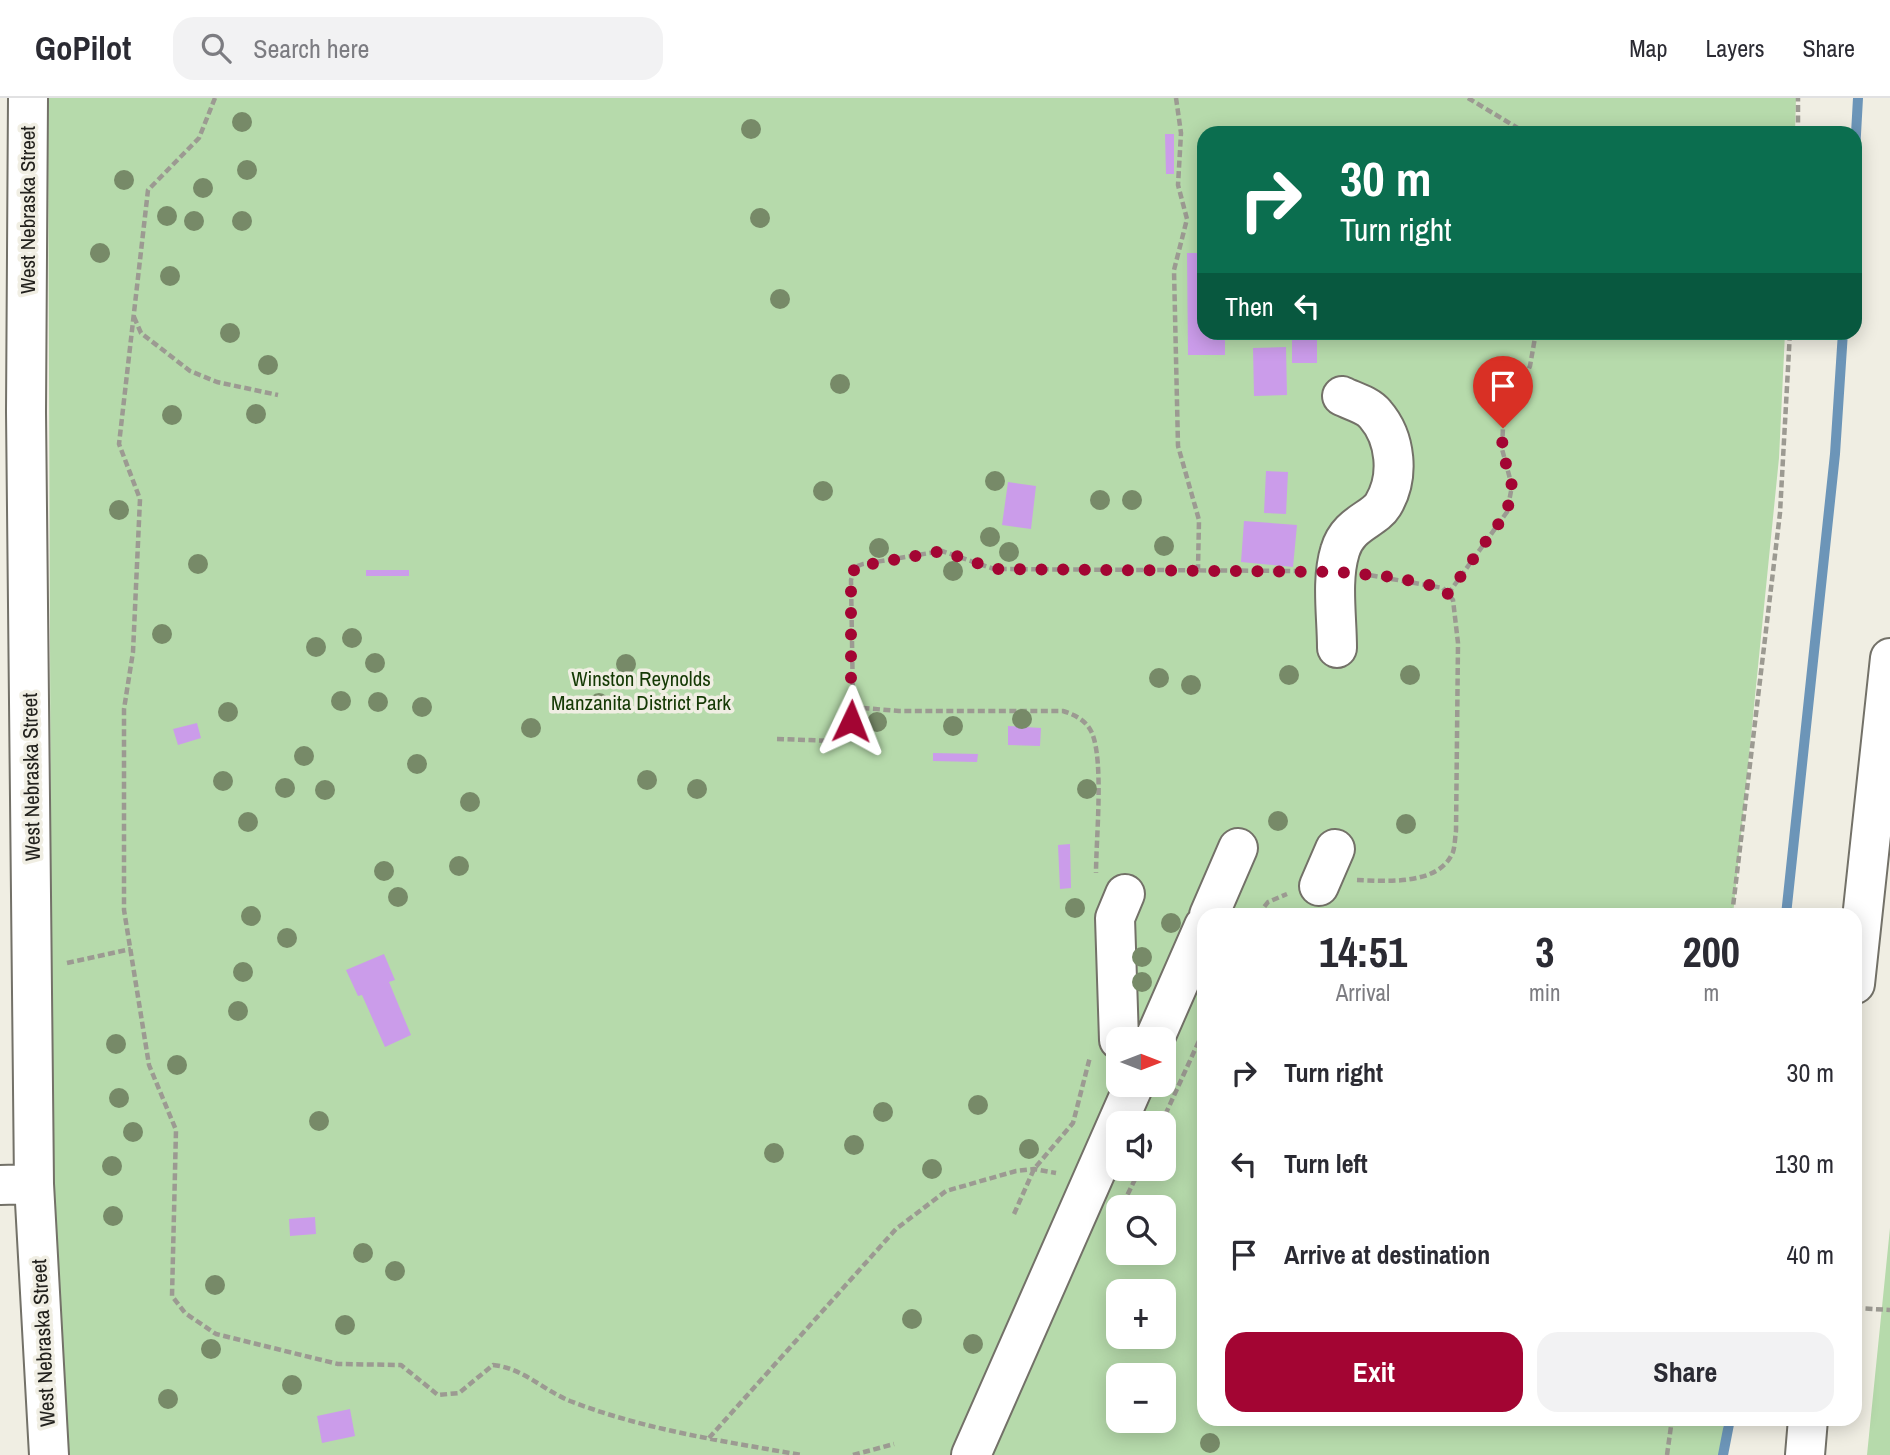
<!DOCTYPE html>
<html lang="en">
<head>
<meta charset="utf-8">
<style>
	body { margin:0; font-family:"Archivo Narrow",sans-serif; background:#f2f2f3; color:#2b2b33; height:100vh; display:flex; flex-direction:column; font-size:26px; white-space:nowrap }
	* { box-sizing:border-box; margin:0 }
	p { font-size:23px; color:#7c7c81 }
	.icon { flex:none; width:38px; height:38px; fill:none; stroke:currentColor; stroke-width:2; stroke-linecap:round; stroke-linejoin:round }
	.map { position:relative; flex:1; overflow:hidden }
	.sheet { position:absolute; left:1197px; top:810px; width:665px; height:518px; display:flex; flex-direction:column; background:#fff; border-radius:21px; box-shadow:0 4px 18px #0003 }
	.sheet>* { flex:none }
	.hud { position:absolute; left:1197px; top:28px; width:665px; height:214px; border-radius:21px; box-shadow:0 4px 18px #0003; background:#0b6e4f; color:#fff; overflow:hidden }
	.needle { width:46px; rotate:90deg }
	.fabs { position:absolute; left:1106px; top:929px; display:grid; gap:14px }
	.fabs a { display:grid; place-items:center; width:70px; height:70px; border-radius:14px; background:#fff; box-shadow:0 4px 18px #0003; font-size:35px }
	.pin { position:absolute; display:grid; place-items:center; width:60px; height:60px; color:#fff; margin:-72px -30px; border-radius:50% 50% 50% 0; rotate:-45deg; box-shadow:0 0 7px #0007 }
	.pin .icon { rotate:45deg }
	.me { position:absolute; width:77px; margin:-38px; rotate:2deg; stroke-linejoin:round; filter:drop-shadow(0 0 5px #0008) }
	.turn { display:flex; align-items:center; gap:24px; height:147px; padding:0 28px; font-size:32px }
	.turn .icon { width:91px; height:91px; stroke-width:2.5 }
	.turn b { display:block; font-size:49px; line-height:60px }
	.then { display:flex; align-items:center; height:66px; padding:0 28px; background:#0003; gap:14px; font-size:26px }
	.eta { display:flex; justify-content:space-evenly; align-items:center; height:119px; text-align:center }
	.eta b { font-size:42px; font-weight:700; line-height:49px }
	.action { display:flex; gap:14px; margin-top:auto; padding:14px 28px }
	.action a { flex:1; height:80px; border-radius:21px; background:#a30533; color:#fff; font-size:28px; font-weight:700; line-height:80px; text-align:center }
	.action a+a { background:#f2f2f3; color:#2b2b33 }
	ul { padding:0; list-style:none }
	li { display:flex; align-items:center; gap:21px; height:91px; padding:0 28px }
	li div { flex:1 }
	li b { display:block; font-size:26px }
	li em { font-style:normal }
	header { display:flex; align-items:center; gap:42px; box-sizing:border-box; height:98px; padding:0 35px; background:#fff; border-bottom:2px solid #e1e1e2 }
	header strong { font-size:33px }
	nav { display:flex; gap:38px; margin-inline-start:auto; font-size:24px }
	.search { width:490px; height:63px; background:#f2f2f3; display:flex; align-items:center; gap:18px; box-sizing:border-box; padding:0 24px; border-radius:21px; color:#7c7c81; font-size:26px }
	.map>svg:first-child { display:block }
	.green { fill:#b6daab; fill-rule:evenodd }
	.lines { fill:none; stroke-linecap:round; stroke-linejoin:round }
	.stream { stroke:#6c95b8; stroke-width:10 }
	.building { fill:#cb9cea }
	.minor-casing { stroke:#737168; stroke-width:42 }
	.major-casing { stroke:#737168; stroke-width:42 }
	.path { stroke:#9c9a92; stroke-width:4.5; stroke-dasharray:7 3.5; stroke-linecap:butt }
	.minor { stroke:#fff; stroke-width:38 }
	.major { stroke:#fff; stroke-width:38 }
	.tree { fill:#778a68 }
	.route { stroke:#a30533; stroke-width:12; stroke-dasharray:0 21.6 }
	.labels { text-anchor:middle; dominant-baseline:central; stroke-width:7; stroke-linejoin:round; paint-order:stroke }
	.street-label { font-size:21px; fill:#22211d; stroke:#f0eee3 }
	.park-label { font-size:21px; fill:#143904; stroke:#f0eee3 }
</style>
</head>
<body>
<header>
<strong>GoPilot</strong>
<div class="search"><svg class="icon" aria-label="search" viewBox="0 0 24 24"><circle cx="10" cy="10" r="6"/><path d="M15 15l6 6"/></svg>Search here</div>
<nav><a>Map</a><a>Layers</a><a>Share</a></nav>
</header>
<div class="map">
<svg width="1890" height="1357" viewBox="0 0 1890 1357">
	<rect width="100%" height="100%" fill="#f0eee3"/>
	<path class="green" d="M48 0H1796L1795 35H1204V234L1785 235 1779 360 1733 817H1204V1321H1724L1721 1357H62L52 1092ZM1118 942H1164V987H1118ZM1118 1026H1164V1071H1118ZM1118 1110H1164V1155H1118ZM1118 1194H1164V1239H1118ZM1118 1278H1164V1323H1118Z
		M1890 1130V1357H1867Z"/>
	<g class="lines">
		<path class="stream" d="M1855 54 1858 0
			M1786 817 1835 356 1843 234
			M1723 1357 1730 1321"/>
	</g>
	<path class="building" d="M1165 36H1174V76H1166Z
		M1187 155H1204V234H1225V257H1188Z
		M1292 234H1317V265H1292Z
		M1286 249 1287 297 1254 298 1253 250Z
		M1266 373 1288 374 1286 416 1264 415Z
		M1008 384 1036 388 1031 431 1002 427Z
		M1244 423 1297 427 1293 469 1241 464Z
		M366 472H409V478H366Z
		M197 625 201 640 178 647 173 631Z
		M1008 628 1041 630 1040 648 1008 647Z
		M933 655 978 656 977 664 933 663Z
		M1070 746 1071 790 1060 791 1058 747Z
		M384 856 395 882 389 884 411 937 385 949 362 897 358 898 346 872Z
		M315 1119 316 1136 290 1138 289 1121Z
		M350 1311 355 1338 322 1345 317 1318Z"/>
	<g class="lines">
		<defs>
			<path id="minor" d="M28 0 26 314 34 1086 49 1357
				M1337 550C1337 519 1331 482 1340 453 1348 425 1374 422 1383 407 1400 379 1396 340 1375 316 1368 307 1352 303 1342 298
				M1319 788 1335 751
				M1209 817 1238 750
				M1119 942 1115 820 1125 796
				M1154 942 1204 828
				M0 1087 34 1086
				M971 1357 1134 987"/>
			<path id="major" d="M1855 886 1890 560
				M1805 1357 1808 1321"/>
		</defs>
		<use href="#minor" class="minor-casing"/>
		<use href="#major" class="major-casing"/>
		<path class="path" d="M215 0 199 40 148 92 119 346 140 401 133 554 124 611V812L149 967 176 1032 172 1198 185 1215 216 1236 338 1266 401 1267 438 1297 459 1295 493 1267C523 1270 543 1292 570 1303 645 1332 723 1343 801 1357
			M1176 0 1181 35 1178 87 1187 121 1174 172 1178 348 1199 422 1198 471
			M1468 0 1526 35
			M1798 35V0
			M134 219 141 235 190 273 217 284 278 297
			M1448 496 1507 414 1512 388 1502 351 1503 329 1530 268 1536 234
			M852 609 899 613H1063C1075 617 1086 622 1092 635 1104 664 1096 741 1096 775
			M777 641 837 643 851 623 853 605 851 482 855 469 863 466 942 453 994 471 1301 473
			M1357 782C1386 783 1439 788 1453 754 1455 748 1455 739 1456 733L1458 545 1453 502 1443 490 1369 477
			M1258 817 1268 804 1287 796
			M1732 817 1780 415 1790 234
			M67 865 131 851
			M1161 1026 1204 932
			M1123 1106 1140 1071
			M1014 1116 1034 1071 1073 1025 1090 959
			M1855 1210 1890 1212
			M709 1340 896 1131 946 1093 1016 1073 1034 1071 1056 1075
			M853 1357 894 1346
			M1667 1357 1672 1321"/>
		<use href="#minor" class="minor"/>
		<use href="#major" class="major"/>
	</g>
	<g class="tree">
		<circle cx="242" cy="24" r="10"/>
		<circle cx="751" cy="31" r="10"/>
		<circle cx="247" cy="72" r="10"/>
		<circle cx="124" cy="82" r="10"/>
		<circle cx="203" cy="90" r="10"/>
		<circle cx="167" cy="118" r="10"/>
		<circle cx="760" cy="120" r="10"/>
		<circle cx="194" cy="123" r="10"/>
		<circle cx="242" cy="123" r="10"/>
		<circle cx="100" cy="155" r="10"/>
		<circle cx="170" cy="178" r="10"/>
		<circle cx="780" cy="201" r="10"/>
		<circle cx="230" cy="235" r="10"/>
		<circle cx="268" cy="267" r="10"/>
		<circle cx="840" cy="286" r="10"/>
		<circle cx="256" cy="316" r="10"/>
		<circle cx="172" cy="317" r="10"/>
		<circle cx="995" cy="383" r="10"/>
		<circle cx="823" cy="393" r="10"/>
		<circle cx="1100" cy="402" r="10"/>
		<circle cx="1132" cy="402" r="10"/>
		<circle cx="119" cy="412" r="10"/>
		<circle cx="990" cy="439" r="10"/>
		<circle cx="1164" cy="448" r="10"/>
		<circle cx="879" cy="450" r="10"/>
		<circle cx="1009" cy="454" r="10"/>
		<circle cx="198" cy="466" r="10"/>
		<circle cx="953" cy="473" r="10"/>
		<circle cx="162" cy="536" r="10"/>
		<circle cx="352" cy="540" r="10"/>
		<circle cx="316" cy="549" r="10"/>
		<circle cx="375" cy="565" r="10"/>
		<circle cx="626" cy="566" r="10"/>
		<circle cx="1289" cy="577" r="10"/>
		<circle cx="1410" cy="577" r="10"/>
		<circle cx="1159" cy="580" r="10"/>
		<circle cx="1191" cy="587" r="10"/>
		<circle cx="341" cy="603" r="10"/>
		<circle cx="378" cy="604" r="10"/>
		<circle cx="599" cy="605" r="10"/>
		<circle cx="422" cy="609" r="10"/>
		<circle cx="228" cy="614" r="10"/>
		<circle cx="1022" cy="621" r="10"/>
		<circle cx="877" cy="624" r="10"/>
		<circle cx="953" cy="628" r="10"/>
		<circle cx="531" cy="630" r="10"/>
		<circle cx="304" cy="658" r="10"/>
		<circle cx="417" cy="666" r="10"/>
		<circle cx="647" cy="682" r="10"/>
		<circle cx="223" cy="683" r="10"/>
		<circle cx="285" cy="690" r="10"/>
		<circle cx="697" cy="691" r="10"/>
		<circle cx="1087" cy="691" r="10"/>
		<circle cx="325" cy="692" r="10"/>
		<circle cx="470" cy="704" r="10"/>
		<circle cx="1278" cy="723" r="10"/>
		<circle cx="248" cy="724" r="10"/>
		<circle cx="1406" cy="726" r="10"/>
		<circle cx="459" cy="768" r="10"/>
		<circle cx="384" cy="773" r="10"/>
		<circle cx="398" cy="799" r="10"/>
		<circle cx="1075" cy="810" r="10"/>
		<circle cx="251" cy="818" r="10"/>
		<circle cx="1171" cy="825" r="10"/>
		<circle cx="287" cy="840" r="10"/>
		<circle cx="1142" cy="859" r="10"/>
		<circle cx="243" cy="874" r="10"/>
		<circle cx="1142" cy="884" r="10"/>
		<circle cx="238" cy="913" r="10"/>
		<circle cx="116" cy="946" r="10"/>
		<circle cx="177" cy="967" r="10"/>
		<circle cx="119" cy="1000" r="10"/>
		<circle cx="978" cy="1007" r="10"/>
		<circle cx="883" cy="1014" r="10"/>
		<circle cx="319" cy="1023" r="10"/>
		<circle cx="133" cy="1034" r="10"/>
		<circle cx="854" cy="1047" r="10"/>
		<circle cx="1029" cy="1051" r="10"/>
		<circle cx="774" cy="1055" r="10"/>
		<circle cx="112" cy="1068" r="10"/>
		<circle cx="932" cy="1071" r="10"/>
		<circle cx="113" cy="1118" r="10"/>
		<circle cx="363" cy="1155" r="10"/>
		<circle cx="395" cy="1173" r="10"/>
		<circle cx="215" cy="1187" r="10"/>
		<circle cx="912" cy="1221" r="10"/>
		<circle cx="345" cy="1227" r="10"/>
		<circle cx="973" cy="1246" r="10"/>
		<circle cx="211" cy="1251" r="10"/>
		<circle cx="292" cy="1287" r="10"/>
		<circle cx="168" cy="1301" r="10"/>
		<circle cx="1210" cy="1345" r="10"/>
	</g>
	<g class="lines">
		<path class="route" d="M851 623V482L855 469 942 453 994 471 1337 474 1394 479 1443 490 1448 496 1507 414 1512 388 1502 351 1503 330"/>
	</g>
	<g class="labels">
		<g class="street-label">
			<text transform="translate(27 112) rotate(-90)">West Nebraska Street</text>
			<text transform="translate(31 679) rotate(-91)">West Nebraska Street</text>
			<text transform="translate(43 1245) rotate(-93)">West Nebraska Street</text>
		</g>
		<g class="park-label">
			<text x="641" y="580">Winston Reynolds<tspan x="641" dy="24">Manzanita District Park</tspan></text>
		</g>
	</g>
</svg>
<div class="fabs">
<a><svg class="needle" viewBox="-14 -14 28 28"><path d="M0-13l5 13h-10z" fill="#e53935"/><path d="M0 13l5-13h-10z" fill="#7c7c81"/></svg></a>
<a><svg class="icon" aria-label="sound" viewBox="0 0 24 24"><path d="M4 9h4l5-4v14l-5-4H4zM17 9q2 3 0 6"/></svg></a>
<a><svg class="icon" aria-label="search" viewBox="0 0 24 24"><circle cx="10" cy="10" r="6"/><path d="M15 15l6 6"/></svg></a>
<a>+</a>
<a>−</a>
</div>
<div class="pin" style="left:1503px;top:330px;background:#d93025"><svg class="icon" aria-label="arrive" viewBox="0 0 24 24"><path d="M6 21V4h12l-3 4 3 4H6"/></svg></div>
<svg class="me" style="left:851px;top:623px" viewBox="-20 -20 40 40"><path d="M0-17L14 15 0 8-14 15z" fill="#a30533" stroke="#fff" stroke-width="4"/></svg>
<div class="hud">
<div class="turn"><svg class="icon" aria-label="right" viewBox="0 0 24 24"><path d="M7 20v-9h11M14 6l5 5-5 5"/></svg><div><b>30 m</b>Turn right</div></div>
<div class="then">Then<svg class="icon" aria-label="left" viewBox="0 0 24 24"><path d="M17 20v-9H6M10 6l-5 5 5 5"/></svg></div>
</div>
<section class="sheet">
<div class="eta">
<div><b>14:51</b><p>Arrival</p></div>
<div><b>3</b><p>min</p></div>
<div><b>200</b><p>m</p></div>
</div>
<ul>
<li><svg class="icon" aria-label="right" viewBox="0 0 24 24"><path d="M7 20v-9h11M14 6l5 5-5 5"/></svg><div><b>Turn right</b></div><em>30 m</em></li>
<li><svg class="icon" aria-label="left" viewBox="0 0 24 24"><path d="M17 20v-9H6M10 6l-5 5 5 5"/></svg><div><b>Turn left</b></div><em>130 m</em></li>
<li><svg class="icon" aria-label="arrive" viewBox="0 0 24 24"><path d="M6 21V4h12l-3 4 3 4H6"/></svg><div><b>Arrive at destination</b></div><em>40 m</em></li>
</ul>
<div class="action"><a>Exit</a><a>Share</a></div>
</section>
</div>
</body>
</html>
